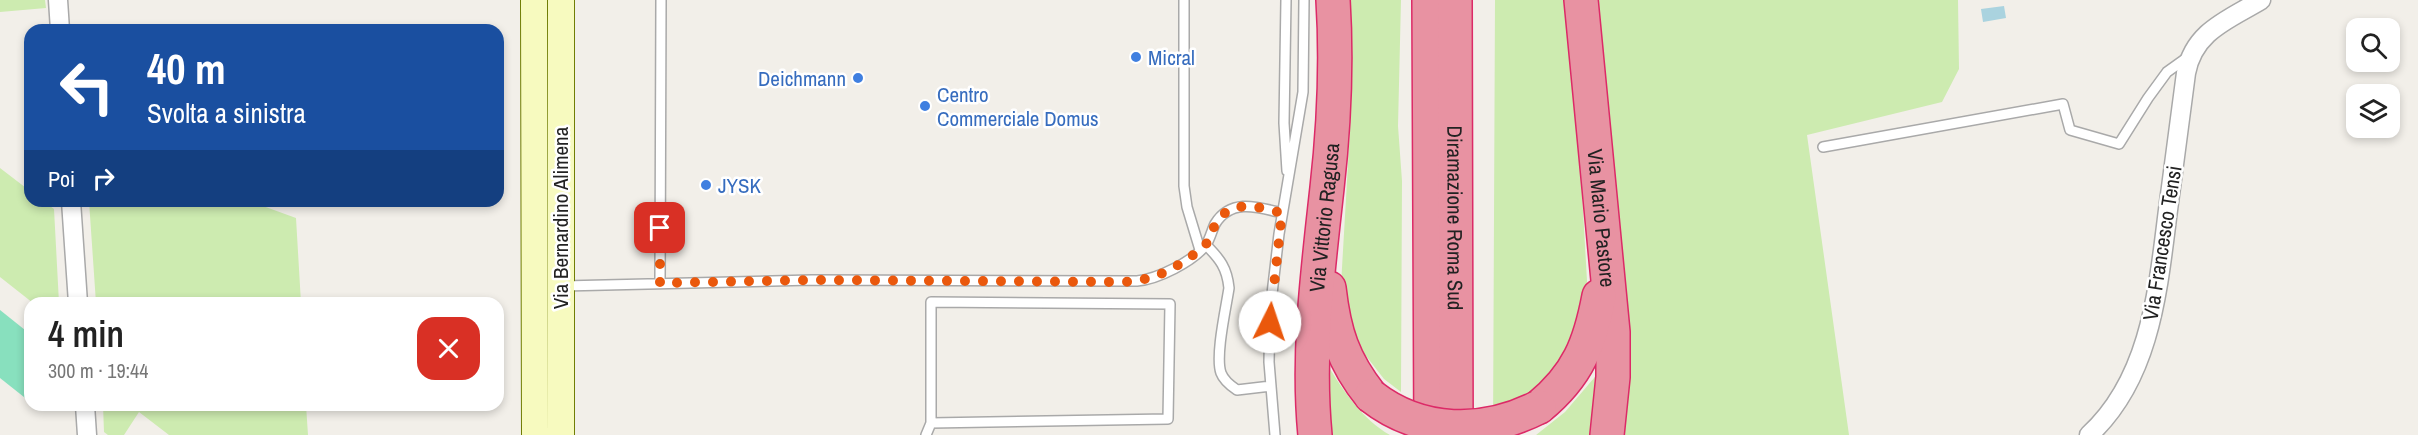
<!DOCTYPE html>
<html lang="it">
<head>
<meta charset="utf-8">
<style>
	body { margin:0; font-family:"Archivo Narrow",sans-serif; background:#f6f6f6; color:#222; height:100vh; display:flex; flex-direction:column; font-size:22px; white-space:nowrap }
	* { box-sizing:border-box; margin:0 }
	p { font-size:20px; color:#767676 }
	.icon { flex:none; width:33px; height:33px; fill:none; stroke:currentColor; stroke-width:2; stroke-linecap:round; stroke-linejoin:round }
	.map { position:relative; flex:1; overflow:hidden }
	.side { position:absolute; left:24px; top:297px; width:480px; height:114px; display:flex; flex-direction:column; background:#fff; border-radius:18px; box-shadow:0 3px 9px #0003 }
	.side>* { flex:none }
	.hud { position:absolute; left:24px; top:24px; width:480px; height:183px; border-radius:18px; box-shadow:0 3px 9px #0003; background:#1a4fa0; color:#fff; overflow:hidden }
	.controls { position:absolute; left:2346px; top:18px; display:grid; gap:12px }
	.controls a { display:grid; place-items:center; width:54px; height:54px; border-radius:12px; background:#fff; box-shadow:0 3px 9px #0003; font-size:30px }
	.pin { position:absolute; display:grid; place-items:center; width:51px; height:51px; color:#fff; margin:-26px; border-radius:12px; box-shadow:0 3px 9px #0006 }
	.me { position:absolute; width:66px; margin:-33px; rotate:4deg; stroke-linejoin:round; filter:drop-shadow(0 0 4px #0008) }
	.turn { display:flex; align-items:center; gap:21px; height:126px; padding:0 24px; font-size:27px }
	.turn .icon { width:78px; height:78px; stroke-width:2.5 }
	.turn b { display:block; font-size:42px; line-height:51px }
	.then { display:flex; align-items:center; height:57px; padding:0 24px; background:#0003; gap:12px; font-size:22px }
	.round { display:grid; place-items:center; flex:none; width:63px; height:63px; border-radius:18px; background:#f6f6f6 }
	.head { display:flex; align-items:center; justify-content:space-between; height:102px; padding:0 24px }
	h1 { font-size:36px; font-weight:600; line-height:45px }
	.map>svg:first-child { display:block }
	.grass { fill:#cdebb0 }
	.pitch { fill:#88e0be }
	.water { fill:#aad3df }
	.lines { fill:none; stroke-linecap:round; stroke-linejoin:round }
	.lane-casing { stroke:#a9a9a9; stroke-width:12 }
	.street-casing { stroke:#a9a9a9; stroke-width:21 }
	.secondary-casing { stroke:#707d05; stroke-width:28 }
	.highway-casing { stroke:#dc2a67; stroke-width:36 }
	.lane { stroke:#fff; stroke-width:9 }
	.street { stroke:#fff; stroke-width:18 }
	.secondary { stroke:#f7fabf; stroke-width:26 }
	.highway { stroke:#e892a2; stroke-width:33 }
	.highway-bridge-casing { stroke:#dc2a67; stroke-width:36; stroke-linecap:butt }
	.highway-bridge { stroke:#e892a2; stroke-width:33 }
	.route { stroke:#ea580c; stroke-width:10; stroke-dasharray:0 18 }
	.shop-dot { fill:#3f7fe0; stroke:#fff; stroke-width:2 }
	.labels { text-anchor:middle; dominant-baseline:central; stroke-width:5; stroke-linejoin:round; paint-order:stroke }
	.shop-label { font-size:21px; fill:#366cbe; stroke:#fff; text-anchor:start }
	.street-label { font-size:21px; fill:#222; stroke:#fff }
</style>
</head>
<body>
<div class="map">
<svg width="2418" height="435" viewBox="0 0 2418 435">
	<rect width="100%" height="100%" fill="#f2efe9"/>
	<path class="grass" d="M0 0H45L46 8 0 12Z
		M1349 0H1401L1398 126 1402 181 1401 392 1384 379 1356 343 1341 285 1351 112Z
		M1495 0H1571L1588 298 1558 372 1515 406 1516 435H1493Z
		M1596 0H1958L1959 69 1942 102 1807 135 1849 435H1618Z
		M0 168 30 191V201H43L54 209 59 303H33L0 277Z
		M89 201H249L296 218 301 303H96Z
		M1328 366C1345 393 1362 419 1390 435H1325Z
		M1600 371 1594 435H1536L1565 412Z
		M103 405H306L308 435H169L139 412 124 435H108L104 432Z"/>
	<path class="pitch" d="M0 310 30 334 29 401 0 378Z"/>
	<path class="water" d="M2004 6 2006 18 1983 22 1981 9Z"/>
	<g class="lines">
		<defs>
			<path id="lane" d="M1184 0V186L1187 207 1200 250
				M1286 0 1284 123 1287 171
				M1823 147 2063 104 2070 130 2119 144 2148 98 2167 72 2188 57
				M1206 245C1220 259 1227 268 1229 288 1226 308 1215 356 1221 373 1224 381 1231 386 1237 390L1271 386
				M660 283 661 0
				M563 286 812 280 1137 281C1158 279 1192 262 1206 245 1210 239 1212 230 1215 224 1231 198 1258 207 1282 213
				M926 435 931 423V302L1170 304 1168 419 931 423
				M1275 435 1269 362 1270 311 1279 234 1303 92 1304 0"/>
			<path id="street" d="M58 0 60 30
				M71 201 78 303
				M85 405 87 435
				M2089 435C2151 378 2158 289 2168 210 2174 165 2180 119 2186 73 2194 31 2228 20 2261 0"/>
			<path id="secondary" d="M534 0 535 435
				M561 0V435"/>
			<g id="highway">
				<path d="M1429 0 1431 435"/>
				<path id="s1" d="M1455 0 1456 435"/>
				<path id="s2" d="M1581 0 1613 332V377L1607 435"/>
				<path d="M1329 288C1334 332 1343 361 1371 396"/>
				<path d="M1539 407C1578 375 1590 344 1599 296"/>
				<path id="s3" d="M1315 435C1307 353 1318 270 1327 188 1334 126 1337 63 1333 0"/>
			</g>
		</defs>
		<use href="#lane" class="lane-casing"/>
		<use href="#street" class="street-casing"/>
		<use href="#secondary" class="secondary-casing"/>
		<use href="#highway" class="highway-casing"/>
		<use href="#lane" class="lane"/>
		<use href="#street" class="street"/>
		<use href="#secondary" class="secondary"/>
		<use href="#highway" class="highway"/>
		<defs>
			<path id="highway-bridge" d="M1371 396C1421 435 1484 435 1539 407"/>
		</defs>
		<use href="#highway-bridge" class="highway-bridge-casing"/>
		<use href="#highway-bridge" class="highway-bridge"/>
	</g>
	<g class="lines">
		<path class="route" d="M660 228V283L812 280 1124 282C1152 280 1169 272 1192 256 1196 252 1203 249 1206 244 1211 239 1212 230 1216 223 1232 198 1258 207 1282 213L1270 322"/>
	</g>
	<g class="shop-dot">
		<circle cx="1136" cy="57" r="6"/>
		<circle cx="858" cy="78" r="6"/>
		<circle cx="925" cy="106" r="6"/>
		<circle cx="706" cy="185" r="6"/>
	</g>
	<g class="labels">
		<g class="shop-label">
			<text x="1148" y="57">Micral</text>
			<text x="846" y="78" text-anchor="end">Deichmann</text>
			<text x="937" y="94">Centro<tspan x="937" dy="24">Commerciale Domus</tspan></text>
			<text x="718" y="185">JYSK</text>
		</g>
		<g class="street-label">
			<text stroke="none"><textPath href="#s1" startOffset="218">Diramazione Roma Sud</textPath></text>
			<text stroke="none"><textPath href="#s2" startOffset="219">Via Mario Pastore</textPath></text>
			<text transform="translate(560 218) rotate(-90)">Via Bernardino Alimena</text>
			<text stroke="none"><textPath href="#s3" startOffset="218">Via Vittorio Ragusa</textPath></text>
			<text transform="translate(2162 243) rotate(-81)">Via Francesco Tensi</text>
		</g>
	</g>
</svg>
<div class="controls">
<a><svg class="icon" aria-label="search" viewBox="0 0 24 24"><circle cx="10" cy="10" r="6"/><path d="M15 15l6 6"/></svg></a>
<a><svg class="icon" aria-label="layers" viewBox="0 0 24 24"><path d="M12 4l9 5-9 5-9-5zM3 14l9 5 9-5"/></svg></a>
</div>
<div class="pin" style="left:660px;top:228px;background:#d93025"><svg class="icon" aria-label="arrive" viewBox="0 0 24 24"><path d="M6 21V4h12l-3 4 3 4H6"/></svg></div>
<svg class="me" style="left:1270px;top:322px" viewBox="-20 -20 40 40"><circle r="19" fill="#fff"/><path d="M0-13L10 11 0 6-10 11z" fill="#ea580c"/></svg>
<div class="hud">
<div class="turn"><svg class="icon" aria-label="left" viewBox="0 0 24 24"><path d="M17 20v-9H6M10 6l-5 5 5 5"/></svg><div><b>40 m</b>Svolta a sinistra</div></div>
<div class="then">Poi<svg class="icon" aria-label="right" viewBox="0 0 24 24"><path d="M7 20v-9h11M14 6l5 5-5 5"/></svg></div>
</div>
<section class="side">
<div class="head"><div><h1>4 min</h1><p>300 m · 19:44</p></div><a class="round" style="background:#d93025;color:#fff"><svg class="icon" aria-label="close" viewBox="0 0 24 24"><path d="M6 6l12 12M18 6L6 18"/></svg></a></div>
</section>
</div>
</body>
</html>
